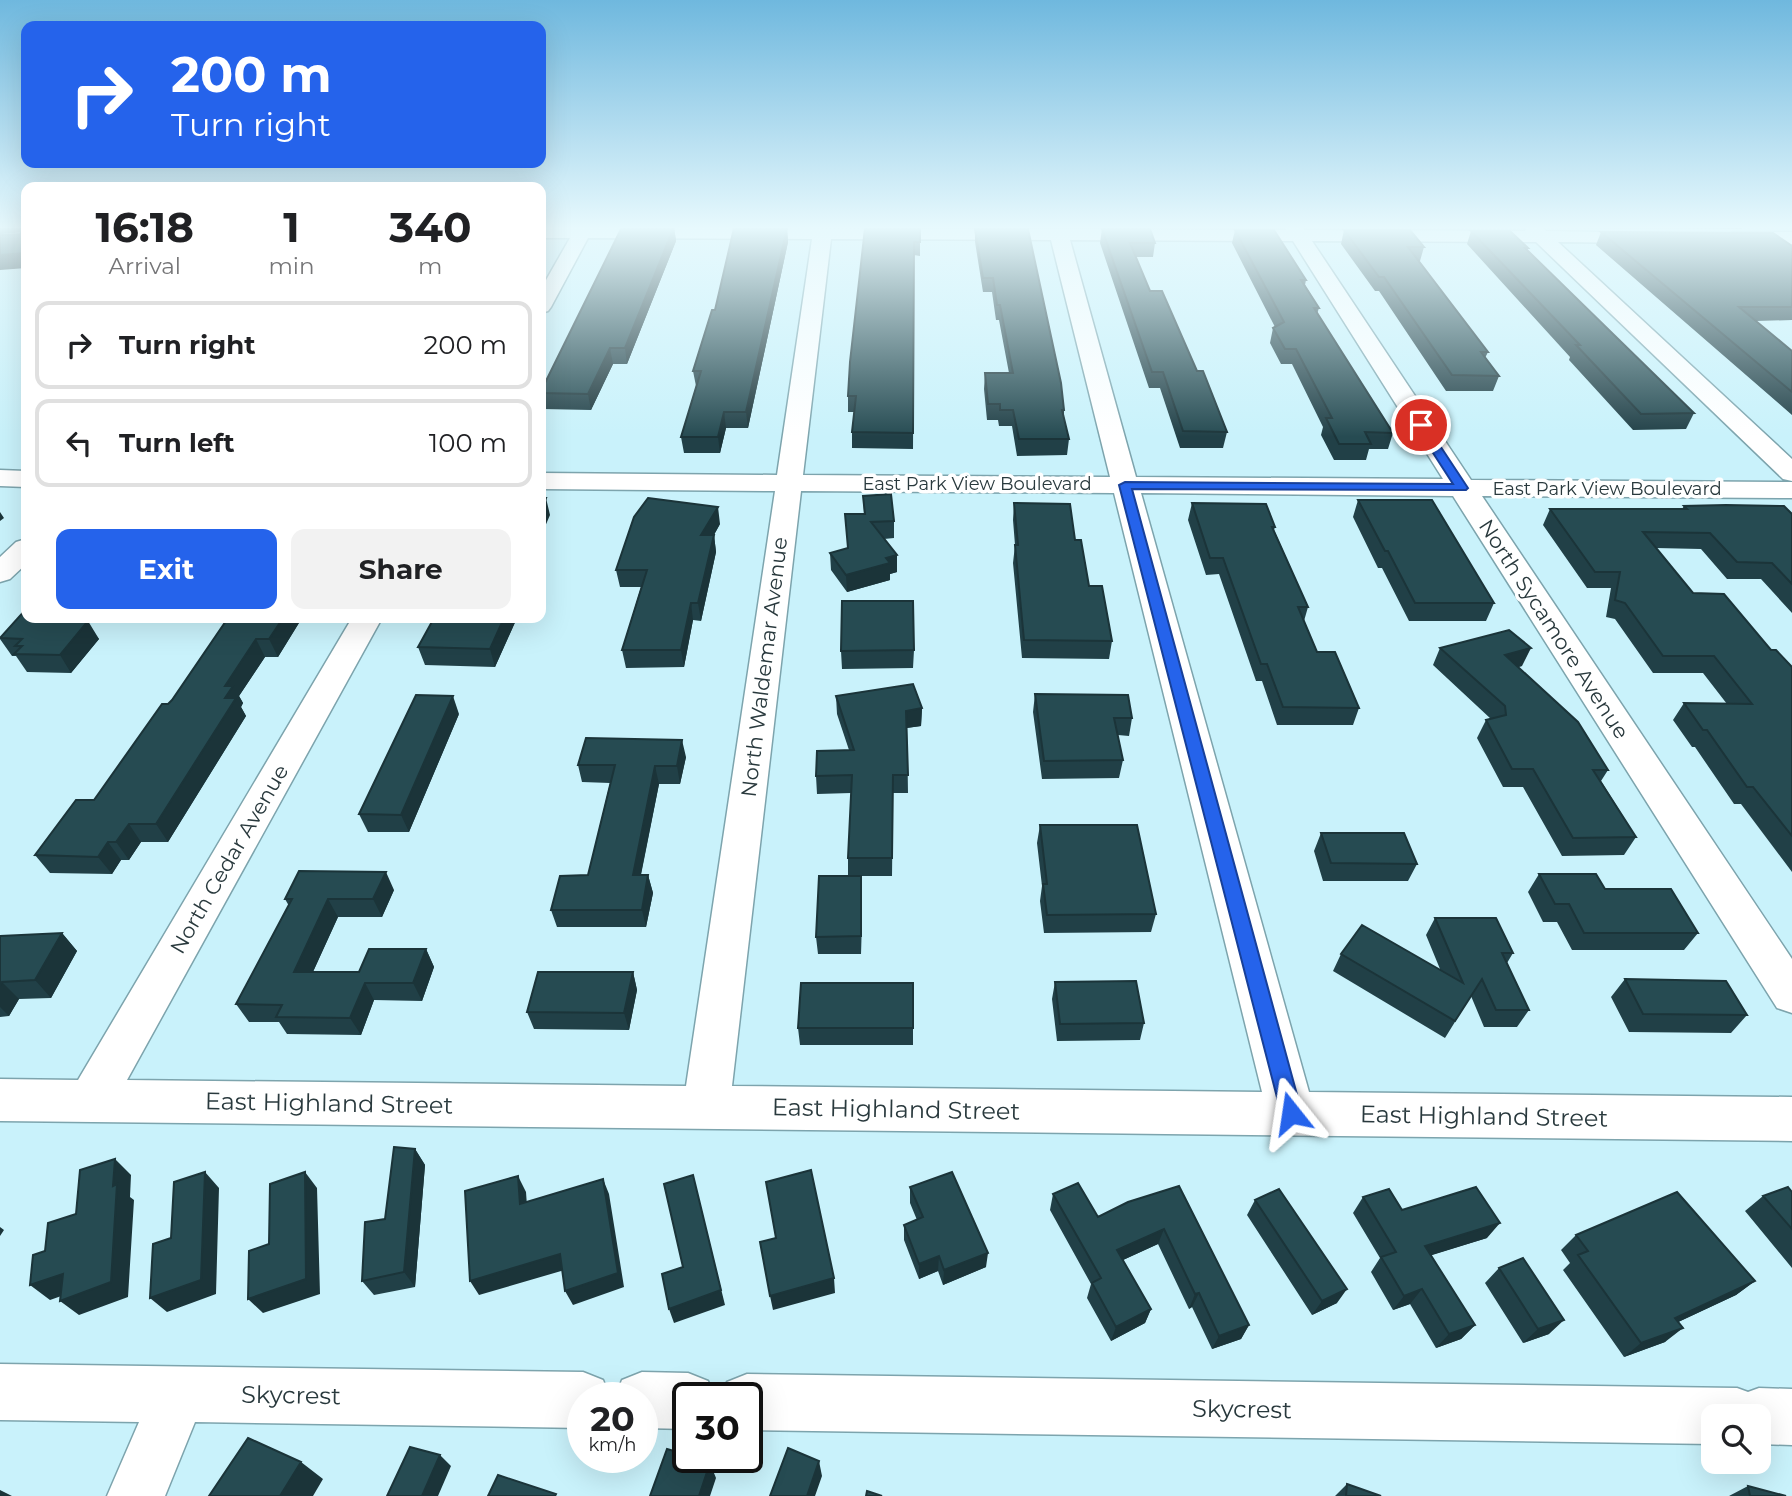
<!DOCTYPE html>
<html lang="en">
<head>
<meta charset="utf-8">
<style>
	body { margin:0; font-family:Montserrat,sans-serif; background:#f2f2f2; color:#202124; height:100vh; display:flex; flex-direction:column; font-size:26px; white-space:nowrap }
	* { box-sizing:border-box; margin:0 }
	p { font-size:23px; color:#757577 }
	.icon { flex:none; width:38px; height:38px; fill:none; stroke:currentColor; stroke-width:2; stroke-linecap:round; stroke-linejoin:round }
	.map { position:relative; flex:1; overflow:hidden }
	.side { position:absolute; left:21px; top:182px; width:525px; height:441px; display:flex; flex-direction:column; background:#fff; border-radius:14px; box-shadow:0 7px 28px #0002 }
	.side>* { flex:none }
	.banner { position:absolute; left:21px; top:21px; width:525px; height:147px; border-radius:14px; box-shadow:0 7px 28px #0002; background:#2563eb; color:#fff; overflow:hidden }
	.buttons { position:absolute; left:1701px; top:1404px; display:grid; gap:14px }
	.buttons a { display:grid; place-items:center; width:70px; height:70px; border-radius:14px; background:#fff; box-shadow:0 7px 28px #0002; font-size:35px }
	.speed { position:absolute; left:567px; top:1382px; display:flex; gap:14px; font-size:35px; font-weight:700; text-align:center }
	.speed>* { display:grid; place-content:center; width:91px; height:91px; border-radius:50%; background:#fff; box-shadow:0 7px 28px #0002; line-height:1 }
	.speed small { font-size:18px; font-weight:400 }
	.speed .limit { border:4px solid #111; border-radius:10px; background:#fff; color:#111 }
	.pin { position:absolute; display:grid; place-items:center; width:60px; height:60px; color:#fff; margin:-30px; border:4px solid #fff; border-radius:50%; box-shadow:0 2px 7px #0007 }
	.me { position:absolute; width:77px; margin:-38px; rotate:345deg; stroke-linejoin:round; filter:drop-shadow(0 0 5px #0008) }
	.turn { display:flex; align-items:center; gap:24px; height:147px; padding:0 35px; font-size:32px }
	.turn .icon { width:91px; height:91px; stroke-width:2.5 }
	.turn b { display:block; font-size:49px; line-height:60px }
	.eta { display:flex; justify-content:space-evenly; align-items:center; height:119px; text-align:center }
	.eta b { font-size:42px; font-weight:700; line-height:49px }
	.cta { display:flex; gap:14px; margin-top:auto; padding:14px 35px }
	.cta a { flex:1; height:80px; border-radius:14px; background:#2563eb; color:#fff; font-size:28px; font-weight:700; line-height:80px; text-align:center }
	.cta a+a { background:#f2f2f2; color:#202124 }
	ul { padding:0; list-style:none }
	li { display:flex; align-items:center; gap:21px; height:88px; margin:0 14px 10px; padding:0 21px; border:4px solid #e0e0e0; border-radius:14px }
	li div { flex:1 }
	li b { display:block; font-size:26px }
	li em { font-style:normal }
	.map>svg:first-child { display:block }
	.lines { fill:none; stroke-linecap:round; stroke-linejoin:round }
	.minor-casing { stroke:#7da4ad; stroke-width:3 }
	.minor { fill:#fff; fill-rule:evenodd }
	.wall { fill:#214047 }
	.shaded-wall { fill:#1b3439 }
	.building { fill:#264b52; stroke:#1b3439; stroke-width:2 }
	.route { fill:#2563eb; stroke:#184099; stroke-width:2 }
	.labels { text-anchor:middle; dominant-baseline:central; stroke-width:7; stroke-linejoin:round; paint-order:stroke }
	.far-street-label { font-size:18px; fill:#29393d; stroke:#fff }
	.street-label { font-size:21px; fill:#29393d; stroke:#fff }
	.near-street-label { font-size:24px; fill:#29393d; stroke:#fff }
</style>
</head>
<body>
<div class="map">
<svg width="1792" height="1496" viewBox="0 0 1792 1496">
	<rect width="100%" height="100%" fill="#c9f2fb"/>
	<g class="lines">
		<defs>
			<path id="minor" d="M541 227 1286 230 1284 227H1302L1304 230 1525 231 1527 227H1542L1546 231 1652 233 1654 237 1645 243 1558 242 1792 459V481L1783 479 1536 242 1312 241 1471 480 1792 482V498L1482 496 1792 959V1013L1777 1008 1453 496 1141 493 1309 1092 1792 1097V1141L0 1121V1079L78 1080 352 618H382L127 1080 686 1086 775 491 541 489V473L777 475 812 239 588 238 551 307 548 311 541 313V289L570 238H541ZM831 239 1051 240 1110 477 803 475ZM1070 240 1293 241 1443 479 1136 477ZM801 491 1114 493 1262 1092 732 1086Z
				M1733 232H1792V244L1726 242 1724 238Z
				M0 470 26 471V487L0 486Z
				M26 539V564L10 579 0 582V557L16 542Z
				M0 1364 583 1372 603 1380 610 1398H583V1428L195 1422 165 1496H107L139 1422 0 1420Z
				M642 1372 688 1373 708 1381 715 1398H688V1429L642 1428V1398H615L622 1380Z
				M747 1374 1737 1388 1748 1392 1759 1388 1792 1389V1445L1759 1444V1416H1713V1444L747 1430V1398H721L727 1382Z"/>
		</defs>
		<use href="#minor" class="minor-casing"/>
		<use href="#minor" class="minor"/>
	</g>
	<path class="wall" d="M674 227 676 241 627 364H613L591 410 543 409 541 400V391Z
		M1330 227H1393V228Z
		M1450 227H1490V228Z
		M1576 227H1742V229L1577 228Z
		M787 228 788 242 748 428H726L720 453H684L681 437 696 386 693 371 715 310Z
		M865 228 920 242V256L914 255 913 449 852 448V432L854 412H848V396Z
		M975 229 1064 410V417L1069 439 1067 455 1017 456 1012 426H999L998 420H987L984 389 985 373H1009L999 320H996L992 292H983L975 242Z
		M1102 229 1155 243 1153 257H1136L1150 291 1197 371 1227 432 1223 448H1180L1160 388H1149L1100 243Z
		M1235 230 1306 280 1305 285 1319 308 1317 314 1393 433 1388 449H1369L1366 460H1334L1321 435 1323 427 1292 364H1281L1270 343 1273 328 1275 327 1232 243Z
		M1344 230 1424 247 1420 261H1419L1488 352 1485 358 1499 376 1493 391H1446L1379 291H1375L1341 244Z
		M1471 231 1528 248 1527 251 1694 413 1686 429 1633 430 1569 360 1570 357 1467 244Z
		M1601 232 1792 246V320L1756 321 1792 351V415L1596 245Z
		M863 496 894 521V538L884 539 897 572 890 574V580L847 592 831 570 830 553 847 549 864 514Z
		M1358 500 1494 603 1486 621H1409L1382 568H1378L1353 517Z
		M1014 503 1075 540 1089 586 1112 641 1109 659 1022 658 1013 563 1015 545 1013 520Z
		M1192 503 1275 527 1274 530 1308 607 1304 621 1317 652 1359 708 1353 725H1277L1262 681H1256L1219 574 1206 575 1188 520Z
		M1684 506 1792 514V613L1761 579H1727L1701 549 1656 548 1693 593 1771 650 1792 667V872L1741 804H1734L1695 747H1692L1673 720 1684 703 1727 704 1703 673H1653L1615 619 1606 617 1611 588H1587L1543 525 1550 509H1682Z
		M720 524 714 535 716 552 701 621 693 620 684 667 626 668 622 650 641 587H620L616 570Z
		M26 618H86L83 621 99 639 71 673 27 672 16 656H12L0 639Z
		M228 618H302L278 657H265L239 696 243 703 241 707 246 716 168 842H141L129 860H121L112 874 50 873 35 855 94 800 172 700Z
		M434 618H517L495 667 425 665 418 647Z
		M1440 648 1522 666 1518 667 1608 770 1601 781 1636 837 1624 855 1562 856 1523 787H1503L1477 738 1486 720 1491 719 1433 665Z
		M914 650 913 668 842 669 841 651Z
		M1035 694 1132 718 1129 736 1118 735 1123 760 1119 778 1042 779 1033 712Z
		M836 696 922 708 921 726 907 728 908 793H893L892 876H848V858L851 793 817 794 816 776 849 750 837 714Z
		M459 714 409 832H368L359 814Z
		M686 757 680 784H659L641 875H648L653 893 646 927H557L551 910 588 875 610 783 582 782 578 765Z
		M1040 825 1156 914 1151 932 1044 933 1040 901 1042 886 1037 843Z
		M1321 833 1417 864 1408 881H1323L1314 851Z
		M1539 874 1605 889 1698 933 1684 950H1572L1557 922H1543L1528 892Z
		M394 890 382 917H338L313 972H359L426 949 434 967 422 1001 374 1000 361 1035 287 1034 279 1022H249L236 1004 289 906 285 899Z
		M862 894 861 954H818L816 937Z
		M1435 918 1513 953 1507 963 1529 1010 1517 1027H1484L1471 996 1445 1038 1333 971 1341 954 1440 969 1426 935Z
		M62 933 77 951 51 998 19 999 9 1016 0 1017V936Z
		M633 972 637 990 629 1030 534 1029 527 1012Z
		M1625 979 1747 1015 1731 1033 1629 1032 1611 997Z
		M1055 982 1144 1023 1140 1040 1057 1041 1052 999Z
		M913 983V1045H800L798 1028Z
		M415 1149 425 1165 415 1287 374 1295 362 1281 385 1219Z
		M1179 1186 1249 1325 1241 1339 1212 1349 1192 1307 1189 1309 1158 1244 1123 1260 1151 1309 1145 1323 1111 1341 1087 1298 1091 1284 1050 1210 1053 1194 1098 1217Z
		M910 1187 986 1267 943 1285 938 1271 919 1279 904 1240V1225L917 1220 910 1203Z
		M1792 1192V1268L1745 1211 1763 1196Z
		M1363 1197 1487 1238 1431 1255 1475 1325 1461 1339 1436 1348 1410 1304 1393 1310 1371 1272 1380 1258 1353 1213Z
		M1255 1200 1337 1303 1312 1315 1247 1215Z
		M1576 1235 1755 1281 1736 1295 1678 1322 1665 1342 1624 1357 1563 1270 1570 1263 1561 1250Z
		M1499 1268 1549 1334 1523 1343 1485 1283Z
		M1347 1484 1381 1496H1335Z
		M1748 1486 1786 1496H1729Z"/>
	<path class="shaded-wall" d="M0 227H25L26 232 0 234Z
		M674 227 676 241 627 364 625 348Z
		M787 228 788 242 748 428 746 412Z
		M26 253V268L0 270V255Z
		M610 348 613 364 591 410 588 394Z
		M724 412 726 428 720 453 718 437Z
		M546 498 550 515 541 536V510Z
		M718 507 720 524 704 552 701 535Z
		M0 512 4 518 0 521Z
		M714 535 716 552 701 621 698 603Z
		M897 555V572L890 574V580L847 592 846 575 886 558Z
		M691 603 693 620 684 667 681 650Z
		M59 618H86L68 639 57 621Z
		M283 618H302L278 657 269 639Z
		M504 618H517L495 667 490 649Z
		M88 621 99 639 71 673 60 655Z
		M256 639 265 657 239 696 243 703 241 707 246 716 168 842 156 824 225 698V686Z
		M1531 648 1522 666 1497 673 1505 655Z
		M453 696 459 714 409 832 401 815Z
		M922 708 921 726 906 728V711Z
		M682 740 686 757 680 784 677 766Z
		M655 766 659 784 637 893 633 875Z
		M129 824 141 842 129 860 116 842Z
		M108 842 121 860 112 874 98 857Z
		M386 872 394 890 382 917 373 899Z
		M648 875 653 893 646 927 642 910Z
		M861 876 862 894 861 954Z
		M328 899 338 917 305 989 294 972Z
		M62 933 77 951 51 998 35 980Z
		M426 949 434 967 422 1001 413 983Z
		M633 972 637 990 629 1030 624 1013Z
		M2 982 19 999 9 1016 0 1007V986Z
		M365 983 374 1000 361 1035 350 1018Z
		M415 1149 425 1165 415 1287 404 1272Z
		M115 1159 131 1175 130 1197 134 1200 128 1297 79 1315 60 1301 113 1186Z
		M205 1172 219 1188 216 1294 167 1312 150 1298Z
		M305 1172 317 1188 320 1294 263 1313 248 1299Z
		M518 1176 526 1192 528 1220 520 1204Z
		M603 1179 609 1194 624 1287 573 1305 565 1291Z
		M697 1191 725 1305 674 1323 669 1309 721 1290Z
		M1500 1223 1487 1238 1413 1261 1425 1246Z
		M0 1227 4 1230 0 1236Z
		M1164 1229 1158 1244 1112 1265 1117 1250Z
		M988 1253 986 1267 943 1285 944 1270Z
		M560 1254 568 1269 479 1295 470 1281Z
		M939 1256 938 1271 919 1279V1264Z
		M63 1274 81 1289 50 1300 30 1285Z
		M834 1278 835 1293 773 1310 770 1296Z
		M1755 1281 1736 1295 1657 1332 1675 1318Z
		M1347 1289 1337 1303 1312 1315 1322 1301Z
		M1422 1289 1410 1304 1393 1310 1404 1296Z
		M1199 1293 1192 1307 1189 1309 1195 1294Z
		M1151 1309 1145 1323 1111 1341 1116 1327Z
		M1564 1320 1549 1334 1523 1343 1538 1329Z
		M1249 1325 1241 1339 1212 1349 1219 1336Z
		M1475 1325 1461 1339 1436 1348 1449 1334Z
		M1683 1328 1665 1342 1624 1357 1641 1343Z
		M440 1455 451 1466 438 1496H422Z
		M819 1461 822 1476 815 1496H807Z
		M301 1462 323 1479 313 1496H280Z
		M710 1463 716 1478 710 1496H699Z
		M0 1490 12 1496H0Z"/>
	<path class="building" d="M21 227H26V253L0 255V235L21 234Z
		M622 227H674L625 348H610L588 394 541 393V391Z
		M734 228H787L746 412H724L718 437H681L701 371H693L712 310H715Z
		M865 228H920V242H914L913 433 852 432 856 396H848L850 362Z
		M975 229H1028L1061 383 1064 410H1062L1069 439H1019L1013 410H1000V404H988L985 373H1013L1000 305H997L993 278H983Z
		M1102 229H1150L1155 243H1130L1150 291H1162L1197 371H1203L1227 432 1183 431 1163 372H1152Z
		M1235 230H1274L1306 280H1301L1319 308H1314L1393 433 1365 432 1371 444H1339L1326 418H1332L1296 349H1285L1273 328 1284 322Z
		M1344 230H1410L1424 247H1408L1488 352H1481L1499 376 1452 375 1384 277H1379Z
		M1471 231H1510L1528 248H1525L1694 413 1641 414 1576 345H1580Z
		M1601 232 1773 233 1792 246V307H1739L1792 351V392Z
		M891 494 894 521 871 522 897 555 886 558 890 563 846 575 830 553 848 548 845 514H865L863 496Z
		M541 498H546L541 510Z
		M648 498 718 507 701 535H714L698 603H691L681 650H622L647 570H616L634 517Z
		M1358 500H1432L1494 603H1415L1388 551H1385Z
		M1014 503 1070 504 1075 540H1081L1089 586H1102L1112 641 1024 640 1015 545H1018Z
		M1192 503 1266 504 1275 527H1272L1308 607H1298L1317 652H1335L1359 708 1283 707 1267 664H1261L1223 558H1210Z
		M1726 505 1784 506 1792 514V584L1772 563 1737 562 1710 533 1643 532 1693 593 1724 594 1771 650H1776L1792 667V836L1753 787H1747L1707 730H1703L1684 703 1752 704 1714 656H1663L1625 603 1615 600 1620 572H1595L1550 509H1687L1684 506Z
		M842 601H913L914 650 841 651Z
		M26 609V618H59L57 621H88L60 655 14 654 22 646H15L22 639 0 638Z
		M228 618H283L269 639H256L225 686H233L225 698H236L156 824H129L116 842H108L98 857 35 855 76 800H94L162 704H168L172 700Z
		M434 618H504L490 649 418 647Z
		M1509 630 1531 648 1505 655 1578 722 1608 770H1593L1636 837 1573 838 1533 769H1512L1486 720 1506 715 1505 706 1440 648Z
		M913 684 922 708 906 711 908 775H893L892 858H848L852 775 816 776 817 751 854 750 836 696Z
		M1035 694 1128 695 1132 718H1114L1123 760 1044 761Z
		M416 695 453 696 401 815 359 814Z
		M586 738 682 740 677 766H655L633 875H648L642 910H551L560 876 588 875 615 765H578Z
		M1040 825H1137L1156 914 1047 915 1043 884H1047Z
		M1321 833H1404L1417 864 1331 863Z
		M299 871 386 872 373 899H328L294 972H359L369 949H426L413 983H365L350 1018 276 1017 282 1005 236 1004 292 899H285Z
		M1539 874H1596L1605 889H1671L1698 933H1584L1569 904H1555Z
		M819 876H861V936L816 937Z
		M1435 918H1496L1513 953H1502L1529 1010H1496L1482 979 1455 1021 1341 954 1362 925 1463 983Z
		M62 933 35 980 2 982 0 986V936Z
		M538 972H633L624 1013 527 1012Z
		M1625 979 1726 981 1747 1015 1643 1014Z
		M1136 981 1144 1023 1060 1024 1055 982Z
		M801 983H913V1028H798Z
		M394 1147 415 1149 404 1272 362 1281 365 1222 385 1219Z
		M115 1159 113 1186 117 1184 111 1282 60 1301 63 1274 30 1285 33 1255 45 1251 48 1223 76 1214 80 1170Z
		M811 1170 834 1278 770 1296 760 1242 776 1238 766 1182Z
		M205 1172 201 1280 150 1298 153 1244 171 1238 174 1182Z
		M305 1172 306 1279 248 1299 249 1251 269 1244 270 1184Z
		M952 1172 988 1253 944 1270 939 1256 919 1264 904 1225 923 1217 910 1187Z
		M693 1175 721 1290 669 1309 662 1274 683 1267 664 1184Z
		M518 1176 520 1204 603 1179 618 1273 565 1291 560 1254 470 1281 465 1191Z
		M1078 1183 1098 1217 1128 1202 1179 1186 1249 1325 1219 1336 1199 1293 1195 1294 1164 1229 1117 1250 1151 1309 1116 1327 1092 1283 1101 1278 1053 1194Z
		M1476 1187 1500 1223 1425 1246 1475 1325 1449 1334 1422 1289 1404 1296 1381 1257 1396 1252 1363 1197 1389 1189 1402 1210Z
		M1788 1187 1792 1192V1229L1763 1196Z
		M1279 1189 1347 1289 1322 1301 1255 1200Z
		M1677 1192 1755 1281 1675 1318 1683 1328 1641 1343 1578 1255 1588 1251 1576 1235Z
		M1523 1258 1564 1320 1538 1329 1499 1268Z
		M248 1438 301 1462 280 1496H209Z
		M410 1447 440 1455 422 1496H387Z
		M788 1448 819 1461 807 1496H770Z
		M667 1449 688 1455V1458H695L710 1463 699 1496H650Z
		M498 1475 556 1494 555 1496H488Z
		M1347 1484 1381 1496H1346Z
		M1748 1486 1786 1496H1750Z
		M867 1491 882 1496H866Z"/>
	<linearGradient id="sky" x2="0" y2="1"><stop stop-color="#6fb8de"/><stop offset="0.52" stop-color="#e7f9fd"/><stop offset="1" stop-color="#e7f9fd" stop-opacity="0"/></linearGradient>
	<rect width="1792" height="437" fill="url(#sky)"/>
	<path class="route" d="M1417 423H1425L1468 488 1466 490 1132 489 1302 1113 1299 1120 1291 1123 1284 1120 1281 1113 1119 485 1125 482 1453 484 1415 425Z"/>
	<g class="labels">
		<g class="far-street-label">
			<text x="977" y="484">East Park View Boulevard</text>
			<text x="1607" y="489">East Park View Boulevard</text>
		</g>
		<g class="street-label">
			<text transform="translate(1554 629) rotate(57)">North Sycamore Avenue</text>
			<text transform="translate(764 667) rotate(-83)">North Waldemar Avenue</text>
			<text transform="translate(229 859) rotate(-60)">North Cedar Avenue</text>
		</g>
		<g class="near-street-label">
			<text transform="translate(329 1103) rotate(1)">East Highland Street</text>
			<text transform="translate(896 1109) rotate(1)">East Highland Street</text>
			<text transform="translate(1484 1116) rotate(1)">East Highland Street</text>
			<text transform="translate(291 1395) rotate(1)">Skycrest</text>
			<text transform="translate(1242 1409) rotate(1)">Skycrest</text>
		</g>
	</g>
</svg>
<div class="buttons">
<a><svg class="icon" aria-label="search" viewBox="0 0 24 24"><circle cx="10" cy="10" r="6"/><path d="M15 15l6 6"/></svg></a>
</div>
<div class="speed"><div>20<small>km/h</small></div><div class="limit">30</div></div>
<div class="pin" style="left:1421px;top:425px;background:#d93025"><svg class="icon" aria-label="arrive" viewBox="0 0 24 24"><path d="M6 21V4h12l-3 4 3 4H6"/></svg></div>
<svg class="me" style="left:1291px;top:1113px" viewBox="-20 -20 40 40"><path d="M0-17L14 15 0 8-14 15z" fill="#2563eb" stroke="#fff" stroke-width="4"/></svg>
<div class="banner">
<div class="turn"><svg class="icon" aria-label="right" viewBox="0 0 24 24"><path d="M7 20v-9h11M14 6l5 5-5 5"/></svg><div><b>200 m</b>Turn right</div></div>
</div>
<section class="side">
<div class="eta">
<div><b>16:18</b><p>Arrival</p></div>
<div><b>1</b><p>min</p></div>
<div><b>340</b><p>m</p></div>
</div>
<ul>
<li><svg class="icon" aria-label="right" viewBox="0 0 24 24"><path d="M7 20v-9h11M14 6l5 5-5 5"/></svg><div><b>Turn right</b></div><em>200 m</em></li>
<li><svg class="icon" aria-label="left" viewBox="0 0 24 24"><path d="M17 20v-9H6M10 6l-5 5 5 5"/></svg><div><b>Turn left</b></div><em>100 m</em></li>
</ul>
<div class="cta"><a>Exit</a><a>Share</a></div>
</section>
</div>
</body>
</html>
